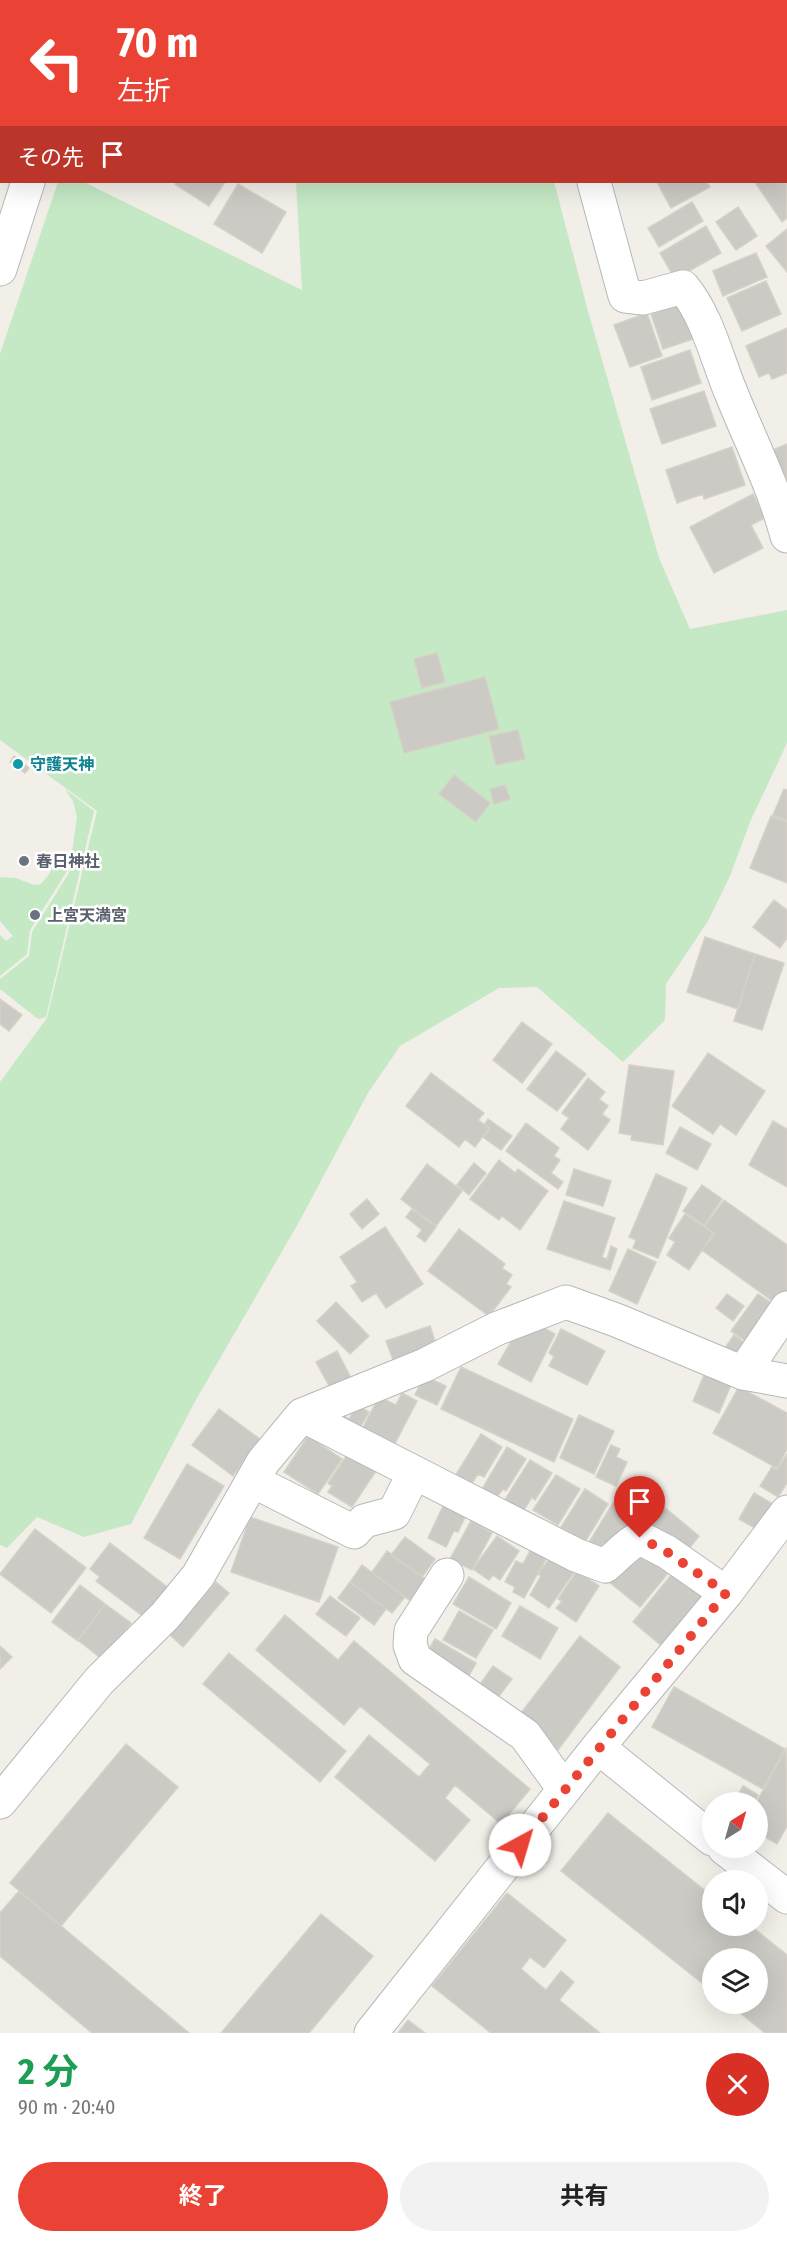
<!DOCTYPE html>
<html lang="ja">
<head>
<meta charset="utf-8">
<style>
	body { margin:0; font-family:"Fira Sans Condensed","Noto Sans JP",sans-serif; background:#f2f2f2; color:#222; height:100vh; display:flex; flex-direction:column; font-size:22px; white-space:nowrap }
	* { box-sizing:border-box; margin:0 }
	p { font-size:20px; color:#767676 }
	.icon { flex:none; width:33px; height:33px; fill:none; stroke:currentColor; stroke-width:2; stroke-linecap:round; stroke-linejoin:round }
	.map { position:relative; height:2033px; overflow:hidden }
	.sheet { display:flex; flex-direction:column; background:#fff; flex:1 }
	.sheet>* { flex:none }
	.guide { position:absolute; left:0px; top:0px; width:788px; height:183px; box-shadow:0 6px 24px #0002; background:#ea4335; color:#fff; overflow:hidden }
	.needle { width:39px; rotate:37deg }
	.tools { position:absolute; left:702px; top:1792px; display:grid; gap:12px }
	.tools a { display:grid; place-items:center; width:66px; height:66px; border-radius:50%; background:#fff; box-shadow:0 6px 24px #0002; font-size:30px }
	.pin { position:absolute; display:grid; place-items:center; width:51px; height:51px; color:#fff; margin:-62px -26px; border-radius:50% 50% 50% 0; rotate:-45deg; box-shadow:0 0 6px #0007 }
	.pin .icon { rotate:45deg }
	.me { position:absolute; width:66px; margin:-33px; rotate:39deg; stroke-linejoin:round; filter:drop-shadow(0 0 4px #0008) }
	.turn { display:flex; align-items:center; gap:21px; height:126px; padding:0 18px; font-size:27px }
	.turn .icon { width:78px; height:78px; stroke-width:2.5 }
	.turn b { display:block; font-size:42px; line-height:51px }
	.then { display:flex; align-items:center; height:57px; padding:0 18px; background:#0003; gap:12px; font-size:22px }
	.round { display:grid; place-items:center; flex:none; width:63px; height:63px; border-radius:32px; background:#f2f2f2 }
	.summary { display:flex; align-items:center; justify-content:space-between; height:102px; padding:0 18px }
	h1 { font-size:36px; font-weight:700; line-height:45px; color:#1e9e55 }
	.cta { display:flex; gap:12px; margin-top:auto; padding:12px 18px }
	.cta a { flex:1; height:69px; border-radius:36px; background:#ea4335; color:#fff; font-size:24px; font-weight:700; line-height:69px; text-align:center }
	.cta a+a { background:#f2f2f2; color:#222 }
	.map>svg:first-child { display:block }
	.green { fill:#c5e8c5 }
	.building { fill:#cccac5; stroke:#d6d1c6; stroke-width:1.5 }
	.lines { fill:none; stroke-linecap:round; stroke-linejoin:round }
	.minor-casing { stroke:#b5b8bc; stroke-width:35 }
	.minor { stroke:#fff; stroke-width:33 }
	.route { stroke:#ea4335; stroke-width:10; stroke-dasharray:0 18 }
	.culture-dot { fill:#0f9aa8; stroke:#fff; stroke-width:2 }
	.worship-dot { fill:#6b7280; stroke:#fff; stroke-width:2 }
	.labels { text-anchor:middle; dominant-baseline:central; stroke-width:5; stroke-linejoin:round; paint-order:stroke }
	.culture-label { font-size:16px; font-weight:bold; fill:#0d838f; stroke:#fff; text-anchor:start }
	.worship-label { font-size:16px; font-weight:bold; fill:#5b616d; stroke:#fff; text-anchor:start }
</style>
</head>
<body>
<div class="map">
<svg width="787" height="2033" viewBox="0 0 787 2033">
	<rect width="100%" height="100%" fill="#f1efe8"/>
	<path class="green" d="M58 182H84L302 290 296 182H554L588 311 659 558 690 629 787 610V743L750 822 730 876 708 921 666 984 665 1020 623 1062 537 987 499 988 400 1046 368 1093 299 1222 193 1405 131 1524 84 1537 37 1517 7 1548 0 1545V1082L47 1018 97 811 0 740V354Z
		M65 789 94 811 46 1017 38 1019 0 989V979L29 956 32 932 69 873 77 817 73 801Z
		M52 867 66 868 67 871 30 930 27 954 0 976V935L6 941 13 936 0 921V877L16 878 34 885 41 884 50 873Z"/>
	<path class="building" d="M216 0H288L216 2Z
		M786 144 787 218 782 222 755 182H786Z
		M177 182H225L209 206 175 184Z
		M657 182H707L710 187 671 208Z
		M238 184 286 212 262 253 214 224Z
		M692 202 703 221 659 247 648 228Z
		M738 207 757 236 736 250 716 222Z
		M706 226 721 253 675 279 660 253Z
		M787 229V272L766 246Z
		M756 253 767 277 723 296 713 271Z
		M766 281 781 314 742 331 727 298Z
		M683 303 696 338 663 349 651 314Z
		M647 313 662 356 630 367 614 325Z
		M787 328V373L772 379 769 373 759 377 746 346Z
		M690 350 701 383 652 400 641 367Z
		M704 391 716 426 662 444 650 409Z
		M787 444V482L773 450Z
		M732 447 745 485 704 499 703 494 677 503 666 470Z
		M753 494 765 518 751 525 763 548 714 573 690 527Z
		M437 653 445 682 422 688 414 659Z
		M485 677 499 729 404 753 390 702Z
		M518 730 525 759 496 765 489 736Z
		M14 756 29 768 25 773 10 762Z
		M454 775 490 803 476 822 439 794Z
		M505 785 510 799 494 804 490 789Z
		M784 789 787 790V821L773 815Z
		M771 816 787 822V883L750 868Z
		M774 900 787 910V938L780 948 753 927Z
		M705 937 755 954 738 1009 687 992Z
		M755 954 784 963 762 1030 734 1021Z
		M0 999 22 1015 9 1031 0 1024Z
		M522 1022 552 1044 522 1083 493 1060Z
		M556 1051 586 1074 557 1111 527 1089Z
		M708 1053 765 1091 736 1135 720 1124 713 1134 672 1106Z
		M629 1065 674 1071 663 1145 631 1140 632 1135 619 1133Z
		M431 1073 484 1113 478 1120 489 1128 475 1147 465 1139 459 1147 406 1106Z
		M588 1078 605 1092 599 1099 608 1106 602 1114 610 1120 588 1150 561 1129 569 1118 562 1113Z
		M488 1119 512 1136 501 1150 483 1137 490 1128 485 1124Z
		M773 1121 787 1129V1187L749 1165Z
		M526 1123 559 1148 554 1156 560 1160 551 1173 563 1182 558 1189 506 1151Z
		M680 1127 711 1144 697 1170 666 1153Z
		M499 1160 515 1173 518 1169 548 1191 520 1230 502 1216 499 1220 470 1199Z
		M474 1163 486 1173 469 1195 457 1185Z
		M427 1164 462 1191 436 1226 401 1199Z
		M574 1169 611 1181 603 1206 566 1195Z
		M656 1174 687 1188 658 1258 633 1248 636 1240 629 1237Z
		M702 1185 722 1199 704 1225 683 1211Z
		M367 1199 379 1214 362 1229 350 1214Z
		M724 1200 787 1245V1292L778 1305 702 1250 714 1234 705 1226Z
		M564 1201 615 1218 602 1257 607 1259 611 1246 617 1249 610 1270 547 1249Z
		M412 1209 436 1227 425 1242 417 1236 422 1230 406 1217Z
		M685 1214 713 1233 689 1270 667 1255 675 1242 669 1238Z
		M385 1227 423 1284 386 1308 376 1293 362 1302 351 1286 357 1282 340 1257Z
		M459 1229 505 1264 502 1268 512 1275 506 1284 511 1287 489 1316 428 1271Z
		M628 1249 656 1262 637 1304 609 1291Z
		M727 1294 744 1306 733 1321 716 1308Z
		M758 1294 777 1307 750 1344 731 1331Z
		M336 1302 369 1336 350 1354 317 1321Z
		M530 1320 555 1334 531 1382 498 1364 518 1330Z
		M430 1326 438 1350 395 1365 386 1341Z
		M561 1329 605 1351 587 1385 549 1366 554 1356 549 1353Z
		M734 1335 750 1347 737 1364 722 1352Z
		M337 1351 352 1380 332 1391 316 1362Z
		M461 1367 573 1419 554 1462 441 1409Z
		M705 1373 731 1385 719 1413 693 1401Z
		M424 1376 446 1386 437 1405 415 1395Z
		M739 1387 787 1413V1449L777 1468 713 1433Z
		M402 1393 417 1401 392 1449 360 1433 379 1397 396 1405Z
		M357 1405 369 1412 355 1436 338 1412 349 1419Z
		M219 1409 264 1442 252 1450 233 1476 192 1445Z
		M579 1415 614 1431 594 1474 560 1458Z
		M481 1434 502 1447 484 1477 478 1474 467 1491 452 1481Z
		M308 1436 342 1459 318 1494 284 1472Z
		M611 1445 620 1449 616 1457 627 1462 616 1486 596 1477Z
		M507 1447 526 1459 506 1491 503 1489 496 1498 482 1489Z
		M787 1454V1483L778 1497 760 1486 772 1467 777 1470Z
		M347 1455 380 1465 352 1507 328 1492 332 1486 328 1483Z
		M530 1460 552 1473 535 1500 532 1497 522 1513 504 1501Z
		M187 1464 224 1486 180 1559 144 1538Z
		M556 1475 580 1489 558 1525 533 1510Z
		M585 1489 608 1504 585 1542 561 1527Z
		M754 1493 778 1507 764 1533 739 1519Z
		M445 1502 467 1513 458 1532 454 1531 446 1547 428 1538Z
		M613 1503 636 1517 626 1532 611 1548 603 1543 599 1551 588 1544Z
		M664 1507 699 1536 683 1556 648 1528Z
		M250 1517 338 1547 319 1602 231 1572Z
		M471 1521 492 1533 472 1570 450 1559Z
		M35 1529 86 1568 51 1613 0 1574Z
		M497 1536 519 1551 500 1580 493 1575 489 1580 473 1569Z
		M405 1537 435 1559 422 1577 391 1555Z
		M110 1543 170 1589 144 1617 96 1581 100 1577 90 1569Z
		M637 1547 669 1572 640 1607 609 1582Z
		M531 1549 547 1557 524 1598 513 1592 515 1587 505 1582 516 1561 523 1564Z
		M387 1551 429 1582 413 1603 372 1572Z
		M549 1559 559 1566 562 1562 575 1571 549 1608 530 1595 541 1576 538 1574Z
		M362 1565 405 1597 392 1613 350 1582Z
		M676 1569 713 1599 669 1652 633 1622Z
		M577 1571 599 1586 576 1622 556 1608 562 1601 558 1599Z
		M469 1577 511 1603 496 1629 453 1604Z
		M216 1582 229 1593 183 1647 170 1635Z
		M350 1582 386 1609 374 1625 338 1598Z
		M80 1585 105 1604 78 1641 52 1622Z
		M330 1596 360 1618 346 1636 316 1614Z
		M105 1604 131 1623 103 1660 78 1640Z
		M520 1606 558 1628 540 1659 502 1636Z
		M459 1611 493 1630 476 1658 443 1640Z
		M285 1615 338 1660 354 1641 530 1789 501 1824 455 1785 445 1798 470 1820 435 1861 335 1777 369 1735 419 1777 430 1764 360 1706 344 1725 256 1650Z
		M580 1636 620 1667 558 1750 535 1733 521 1713Z
		M435 1639 476 1663 466 1681 424 1657Z
		M0 1646 12 1657 0 1669Z
		M229 1653 346 1751 320 1782 203 1684Z
		M493 1666 512 1679 499 1696 487 1698 476 1690Z
		M674 1687 785 1749 763 1789 652 1727Z
		M126 1744 178 1787 61 1926 10 1883Z
		M786 1749 787 1826 777 1844 758 1833 756 1803Z
		M743 1786 758 1795 754 1803H733Z
		M608 1813 712 1896V1926H751L787 1955V2033H765L729 2004H758V1959H712V1991L561 1871Z
		M19 1891 61 1926 189 2033H92L0 1956V1913Z
		M507 1893 566 1940 544 1968 530 1957 521 1969 546 1990 561 1971 574 1982 559 2000 600 2033H491L432 1986Z
		M321 1914 373 1956 309 2033H221Z
		M408 2020 425 2033H398Z"/>
	<g class="lines">
		<defs>
			<path id="minor" d="M60 0V2
				M489 0 490 2
				M743 0 744 2
				M136 2 139 0
				M786 54 787 56
				M594 182 625 296 643 298 683 287C708 317 717 360 732 395 751 442 774 487 787 536
				M0 269 28 182
				M743 1373 787 1308
				M302 1415 576 1555 605 1566C617 1557 626 1544 640 1538L667 1552 726 1593
				M253 1481 354 1532 364 1521 394 1513 414 1473
				M447 1575 411 1631 410 1645 415 1659 525 1735 564 1789
				M598 1747 712 1839
				M0 1802 99 1681 165 1616 198 1576 263 1462 302 1415 425 1365 496 1329 566 1302 616 1320 743 1373 787 1381
				M724 1848 787 1897
				M371 2033 598 1747 726 1593 787 1512"/>
		</defs>
		<use href="#minor" class="minor-casing"/>
		<use href="#minor" class="minor"/>
	</g>
	<g class="lines">
		<path class="route" d="M520 1845 726 1593 667 1552 640 1538"/>
	</g>
	<circle class="culture-dot" cx="18" cy="764" r="6"/>
	<g class="worship-dot">
		<circle cx="24" cy="861" r="6"/>
		<circle cx="35" cy="915" r="6"/>
	</g>
	<g class="labels">
		<g class="culture-label">
			<text x="30" y="764">守護天神</text>
		</g>
		<g class="worship-label">
			<text x="36" y="861">春日神社</text>
			<text x="47" y="915">上宮天満宮</text>
		</g>
	</g>
</svg>
<div class="tools">
<a><svg class="needle" viewBox="-14 -14 28 28"><path d="M0-13l5 13h-10z" fill="#e53935"/><path d="M0 13l5-13h-10z" fill="#767676"/></svg></a>
<a><svg class="icon" aria-label="sound" viewBox="0 0 24 24"><path d="M4 9h4l5-4v14l-5-4H4zM17 9q2 3 0 6"/></svg></a>
<a><svg class="icon" aria-label="layers" viewBox="0 0 24 24"><path d="M12 4l9 5-9 5-9-5zM3 14l9 5 9-5"/></svg></a>
</div>
<div class="pin" style="left:640px;top:1538px;background:#d93025"><svg class="icon" aria-label="arrive" viewBox="0 0 24 24"><path d="M6 21V4h12l-3 4 3 4H6"/></svg></div>
<svg class="me" style="left:520px;top:1845px" viewBox="-20 -20 40 40"><circle r="19" fill="#fff"/><path d="M0-13L10 11 0 6-10 11z" fill="#ea4335"/></svg>
<div class="guide">
<div class="turn"><svg class="icon" aria-label="left" viewBox="0 0 24 24"><path d="M17 20v-9H6M10 6l-5 5 5 5"/></svg><div><b>70 m</b>左折</div></div>
<div class="then">その先<svg class="icon" aria-label="arrive" viewBox="0 0 24 24"><path d="M6 21V4h12l-3 4 3 4H6"/></svg></div>
</div>
</div>
<section class="sheet">
<div class="summary"><div><h1>2 分</h1><p>90 m · 20:40</p></div><a class="round" style="background:#d93025;color:#fff"><svg class="icon" aria-label="close" viewBox="0 0 24 24"><path d="M6 6l12 12M18 6L6 18"/></svg></a></div>
<div class="cta"><a>終了</a><a>共有</a></div>
</section>
</body>
</html>
